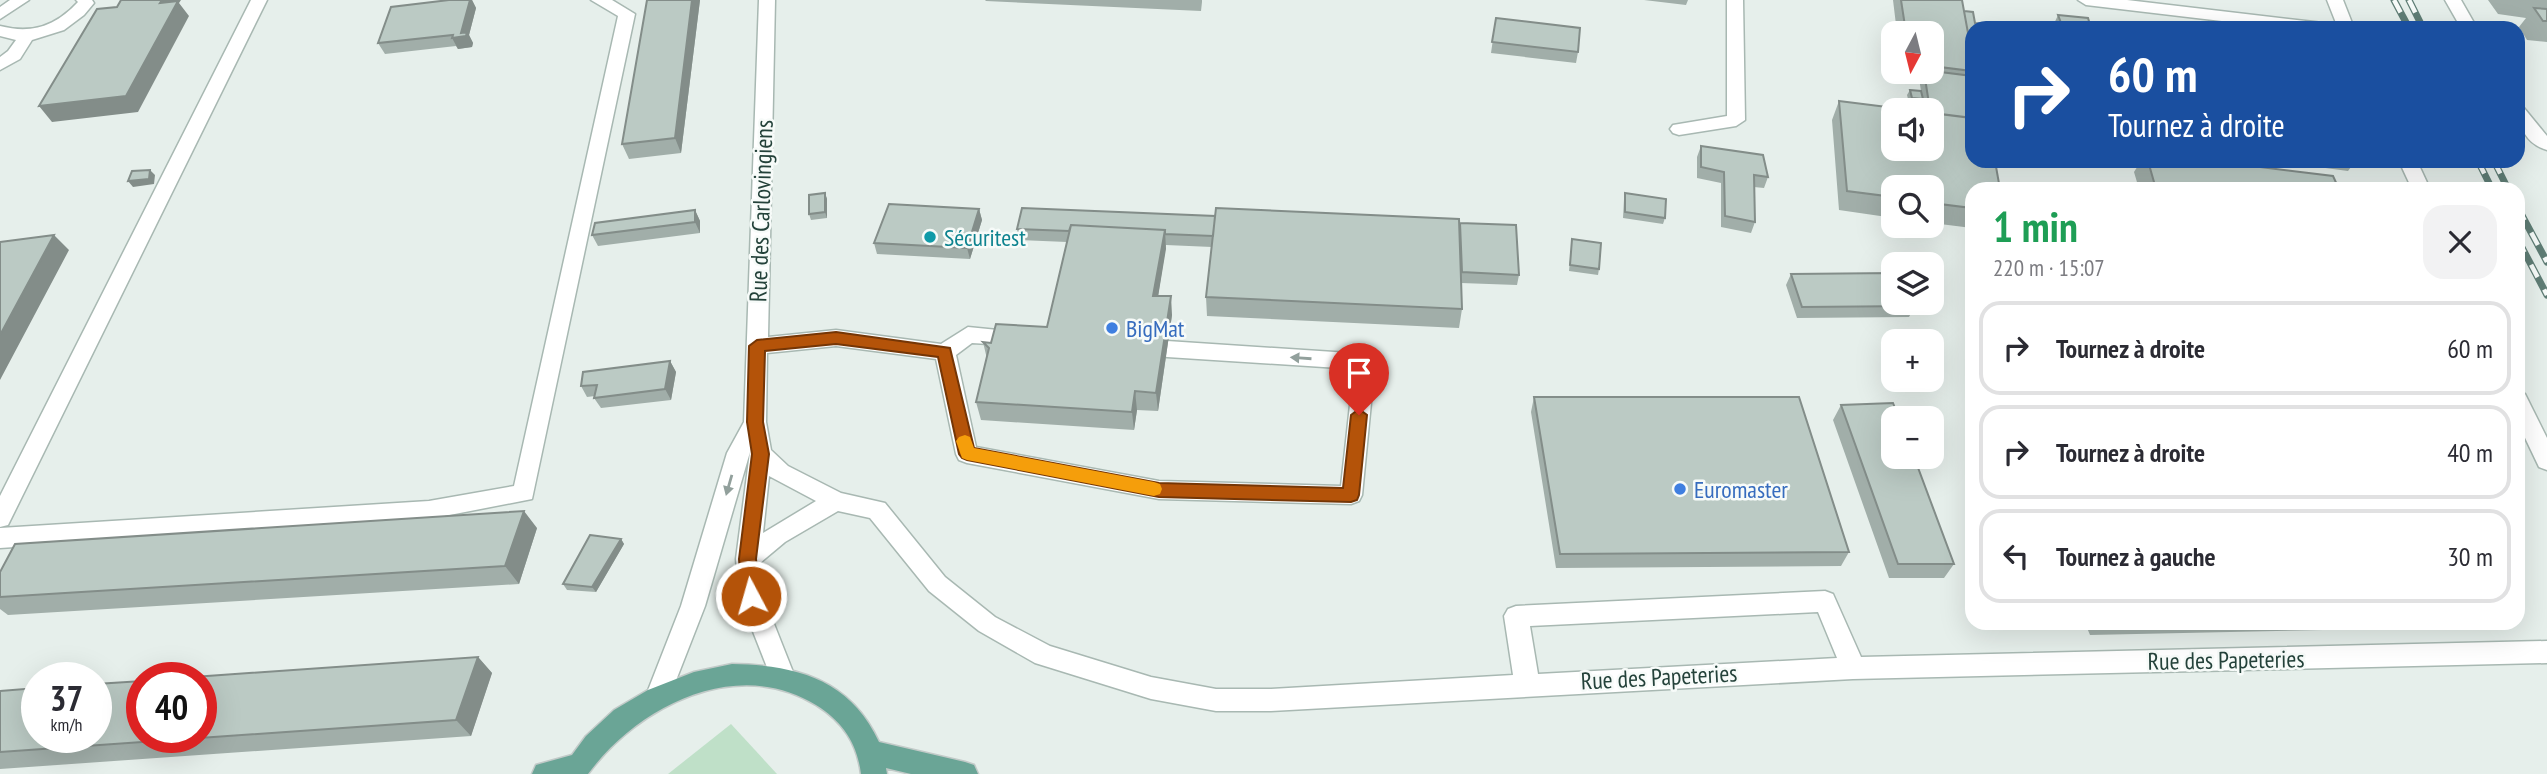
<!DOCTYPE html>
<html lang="fr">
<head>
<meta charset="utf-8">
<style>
	body { margin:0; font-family:"PT Sans Narrow",sans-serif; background:#f2f2f3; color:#2b2b33; height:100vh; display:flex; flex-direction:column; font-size:26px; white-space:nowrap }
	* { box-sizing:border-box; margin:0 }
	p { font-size:23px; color:#7c7c81 }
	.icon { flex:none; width:38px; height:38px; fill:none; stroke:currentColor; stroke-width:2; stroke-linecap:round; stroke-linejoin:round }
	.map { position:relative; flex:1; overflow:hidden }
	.sheet { position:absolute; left:1965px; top:182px; width:560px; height:448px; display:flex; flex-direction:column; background:#fff; border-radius:21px; box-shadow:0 7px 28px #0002 }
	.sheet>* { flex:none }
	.hud { position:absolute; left:1965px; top:21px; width:560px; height:147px; border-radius:21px; box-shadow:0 7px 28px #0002; background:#1a4fa0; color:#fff; overflow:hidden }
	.needle { width:46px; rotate:187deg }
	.buttons { position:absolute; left:1881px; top:21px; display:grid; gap:14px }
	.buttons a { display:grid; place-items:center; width:63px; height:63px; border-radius:14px; background:#fff; box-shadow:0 7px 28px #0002; font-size:35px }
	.speed { position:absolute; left:21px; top:662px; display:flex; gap:14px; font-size:35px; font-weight:700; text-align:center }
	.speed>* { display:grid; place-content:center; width:91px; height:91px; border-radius:50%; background:#fff; box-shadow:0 7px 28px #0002; line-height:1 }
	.speed small { font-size:18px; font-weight:400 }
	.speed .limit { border:10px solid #d22; background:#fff; color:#111 }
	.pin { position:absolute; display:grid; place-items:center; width:60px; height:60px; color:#fff; margin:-72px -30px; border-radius:50% 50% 50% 0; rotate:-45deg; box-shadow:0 0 7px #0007 }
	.pin .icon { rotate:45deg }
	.me { position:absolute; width:77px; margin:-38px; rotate:354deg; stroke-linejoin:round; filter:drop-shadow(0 0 5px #0008) }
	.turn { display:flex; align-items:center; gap:24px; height:147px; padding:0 28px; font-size:32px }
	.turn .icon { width:91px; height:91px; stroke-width:2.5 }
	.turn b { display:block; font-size:49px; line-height:60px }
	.round { display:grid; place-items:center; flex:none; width:74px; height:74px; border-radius:21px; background:#f2f2f3 }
	.summary { display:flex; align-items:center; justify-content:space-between; height:119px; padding:0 28px }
	h1 { font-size:42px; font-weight:600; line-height:52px; color:#1e9e55 }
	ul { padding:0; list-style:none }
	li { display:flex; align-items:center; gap:21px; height:94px; margin:0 14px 10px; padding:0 14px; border:4px solid #e1e1e2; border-radius:21px }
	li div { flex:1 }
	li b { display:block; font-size:26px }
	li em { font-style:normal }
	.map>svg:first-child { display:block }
	.green { fill:#bfe0c8 }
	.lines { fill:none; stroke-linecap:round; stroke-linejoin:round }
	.minor-casing { stroke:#a8b8b2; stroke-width:3 }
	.major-casing { stroke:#c2cac8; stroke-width:3 }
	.minor { fill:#fff; fill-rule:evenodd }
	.major { fill:#6aa596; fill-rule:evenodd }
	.rail-casing { stroke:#5f7d75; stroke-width:7 }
	.rail { stroke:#f7fbf9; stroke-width:4.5; stroke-dasharray:14; stroke-linecap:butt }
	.wall { fill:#a1aea9 }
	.shaded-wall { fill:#838d89 }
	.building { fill:#bbcac4; stroke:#838d89; stroke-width:2 }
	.oneway { fill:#92a09c }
	.route { fill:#b45309; stroke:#753606; stroke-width:2 }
	.slow { fill:#f59e0b }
	.culture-dot { fill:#0f9aa8; stroke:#f7fbf9; stroke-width:2.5 }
	.shop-dot { fill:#3f7fe0; stroke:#f7fbf9; stroke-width:2.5 }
	.labels { text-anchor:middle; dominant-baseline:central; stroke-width:5; stroke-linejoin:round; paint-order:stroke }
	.street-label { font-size:24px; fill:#24423a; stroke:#f7fbf9 }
	.culture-label { font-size:24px; fill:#0d838f; stroke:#f7fbf9; text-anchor:start }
	.shop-label { font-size:24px; fill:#366cbe; stroke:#f7fbf9; text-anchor:start }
</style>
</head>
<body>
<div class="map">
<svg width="2547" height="774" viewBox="0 0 2547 774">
	<rect width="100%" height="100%" fill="#e6efeb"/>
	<path class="green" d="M731 724 777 774H668Z"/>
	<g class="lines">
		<defs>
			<path id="minor" d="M10 0H29L0 19V7Z
				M76 0H92L94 3 84 15 64 30 32 40 20 59 0 70V57L8 51 16 40 0 36V26C31 34 55 27 78 2Z
				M251 0H267L8 525 0 527V496Z
				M591 0H612L635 14 532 499 429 519 0 548V528L429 501 514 486 618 16Z
				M759 0H775L768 337 836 330 941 344 968 327 1028 333 1031 338 1028 343 1021 346 972 343 956 355 976 447 1159 481 1341 486 1354 369 1167 357 1160 354 1157 349 1160 344 1167 341 1365 354 1372 356 1375 362 1362 495 1359 501 1351 504 1159 499 967 463 959 460 956 454 936 359 836 346 767 353 766 422 771 450 788 466 841 493 885 503 945 577 995 617 1050 646 1151 677 1216 689H1271L1513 675 1504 616 1508 609 1516 606 1825 591 1833 594 1861 657 2547 641V663L1853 679 1271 711H1216L1151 699 1035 663 979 631 929 591 870 518 838 511 785 542 760 563 763 596 795 677 792 685 783 688 774 685 739 596 736 559 750 452 705 606 666 706 657 709 648 706 645 698 681 606 727 453 744 422ZM769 476 816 501 763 533ZM1818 612 1837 658 1538 674 1530 626Z
				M1727 0H1743L1745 120 1736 126 1679 135 1673 133 1670 129 1673 125 1727 116Z
				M2078 0H2127L2323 23 2331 28H2281L2086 5Z
				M2327 0H2343L2354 28H2338Z
				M2445 0H2461L2477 28H2461Z
				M2518 106 2524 108 2547 136V150C2526 144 2518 126 2518 106Z
				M2399 161H2417L2430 189H2412Z
				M2518 392 2525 394 2547 438V470L2539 467 2518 423Z"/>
			<path id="major" d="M732 664C796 665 850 679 879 742L965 762 974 765 978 774H911L886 768 887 774H861C857 743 843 722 816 705 737 656 638 706 588 774H532L536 765 572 755 586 736 614 710 648 690 694 672Z"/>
		</defs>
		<use href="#minor" class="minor-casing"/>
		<use href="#major" class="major-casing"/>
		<use href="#minor" class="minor"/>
		<use href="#major" class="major"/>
		<defs>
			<path id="rail" d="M2394 0 2409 28
				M2409 0 2423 28
				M2478 161 2492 189
				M2494 161 2508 189
				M2518 208 2547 262
				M2518 240 2547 295"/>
		</defs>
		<use href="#rail" class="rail-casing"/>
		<use href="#rail" class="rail"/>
	</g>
	<path class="wall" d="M449 0H472L476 8 469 35 473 43 472 47 458 49 456 46 385 54 378 43Z
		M647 0H700L681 153 629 159 622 144Z
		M985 0H1202V2L1201 11 986 1Z
		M1644 0H1688L1686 5Z
		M1893 0H1962L1964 11 1972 28V228L1932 223V187H1894V218L1839 210 1832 120 1839 101 1894 149 1932 110H1923L1922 101 1921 105 1909 103 1907 95 1910 90 1921 91 1918 72H1932V33H1897Z
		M2488 0H2547V42L2527 40 2519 27 2526 18 2498 14Z
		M2058 15 2091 28H2053V26Z
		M1496 18 1578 52 1576 63 1491 53Z
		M1701 146 1768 177 1764 188 1754 187 1755 222 1751 233 1721 227V183L1697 178V157Z
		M2141 161H2212L2339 189H2139L2134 172Z
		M2273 161H2381L2377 166 2354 163 2348 171Z
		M825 193 827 199V218L811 220 809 214Z
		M1625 193 1665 218 1663 224 1623 218 1624 199Z
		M979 209 982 220 970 259 877 254 874 243Z
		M695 210 700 221V233L598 246 592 235Z
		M1017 229H1459L1519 275 1517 285 1461 283 1462 309 1459 328 1207 316 1206 297 1212 247 1166 245 1158 296 1172 315 1158 411 1137 410 1134 430 981 420 976 402 987 359 983 342 991 343 1047 327 1067 242 1019 240Z
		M1572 239 1599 269 1598 275 1569 271Z
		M1791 274 1915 306 1909 317 1797 318 1786 285Z
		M670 361 676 372 671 400 601 408 594 398 595 396 587 397 581 386Z
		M1534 397 1849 552 1841 566 1556 568 1531 412Z
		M1841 405 1954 564 1944 578H1889L1833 420Z
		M537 528 519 584 8 615 0 609V572Z
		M621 539 624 544 596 592 567 590 563 584Z
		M2085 623H2380L2372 629 2090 635Z
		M478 657 492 673 471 736 0 769V691Z"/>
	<path class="shaded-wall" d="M162 0H181L179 3 189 16 138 112 52 122 39 106Z
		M470 0H472L476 8 469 35 473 43 472 47 458 49 452 38 461 33Z
		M692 0H700L681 153 675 138Z
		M150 170 155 175 154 184 133 187 128 181Z
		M825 193 827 199V218L825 212Z
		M979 209 982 220 970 259 967 248Z
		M695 210 700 221V233L695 222Z
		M1165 230 1166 249 1155 315 1153 296Z
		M54 235 69 250 0 380V335Z
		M1171 296 1172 315 1158 411 1156 393Z
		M670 361 676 372 671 400 665 389Z
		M1135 391 1137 410 1134 430 1132 412Z
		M524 511 537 528 519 584 505 566Z
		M621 539 624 544 596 592 592 587Z
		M478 657 492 673 471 736 456 720Z"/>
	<path class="building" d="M121 0H162L160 3 178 1 126 96 39 106 97 9 117 7Z
		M449 0H470L461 33 467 32 466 36 452 38 453 35 378 43 391 7Z
		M647 0H692L675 138 622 144Z
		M1901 0H1962L1968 33H1972V71L1932 66V33H1921V28L1905 26Z
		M2534 8 2547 9V21H2543Z
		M1964 11 1973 12 1975 23 2014 28H1972V33H1968Z
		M2058 15 2088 18 2091 28H2063Z
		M1496 18 1580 28 1578 52 1492 42Z
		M1932 71 1972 76V118L1932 113V110H1930L1924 72Z
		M1910 90 1921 91 1923 99 1912 98Z
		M1839 101 1911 110H1894V149H1932V113L1972 118V161H1995L2000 189H1972V208L1932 203V187H1894V197L1847 191Z
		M1701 146 1763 155 1768 177 1754 175 1755 222 1725 216 1724 172 1701 167Z
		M2148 161H2212L2333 176 2339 189H2156Z
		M150 170 149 179 128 181 132 171Z
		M825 193V212L809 214V195Z
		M1625 193 1666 199 1665 218 1625 212Z
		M889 204 979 209 967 248 874 243Z
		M1022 208 1215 216 1213 236 1165 234V230L1071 225 1069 231 1017 229Z
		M1216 208 1459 219 1462 309 1206 297Z
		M695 210V222L592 235 595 223Z
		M1460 223 1516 225 1519 275 1462 272Z
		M1071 225 1165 230 1153 296H1171L1156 393 1135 391 1132 412 976 402 989 348 983 342 991 343 996 324 1047 327Z
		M54 235 0 335V242Z
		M1572 239 1601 243 1599 269 1570 265Z
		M1894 273V303H1913L1915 306 1802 307 1791 274Z
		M670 361 665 389 594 398 597 385 581 386 583 372Z
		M1534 397H1799L1849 552 1560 554Z
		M1893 403 1899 418H1894V457H1914L1954 564H1898L1841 405Z
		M524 511 505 566 0 597V572L15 544Z
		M590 535 621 539 592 587 563 584Z
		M478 657 456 720 0 752V691L37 688V737H96V684L142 681V737H201V677H193Z"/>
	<defs><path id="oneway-solid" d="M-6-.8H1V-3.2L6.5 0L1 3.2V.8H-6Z" transform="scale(1.75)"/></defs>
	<g class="oneway">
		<use href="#oneway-solid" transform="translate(1301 358) rotate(-176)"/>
		<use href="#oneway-solid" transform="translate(729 485) rotate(106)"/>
	</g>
	<path class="route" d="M836 332 950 348 974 448 1159 483 1343 488 1351 415 1359 409 1367 415 1359 495 1357 500 1351 502 1159 497 967 460 962 458 959 454 938 357 836 344 765 351 763 422 769 454 756 559 760 596 758 602 751 604 745 602 742 596 739 559 752 454 747 422 749 346 757 340Z"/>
	<path class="slow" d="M965 435 970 437 974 448 1154 482 1160 484 1162 489 1160 494 1154 496 967 460 962 458 956 441 959 437Z"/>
	<circle class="culture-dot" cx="930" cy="237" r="7"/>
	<g class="shop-dot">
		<circle cx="1112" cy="328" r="7"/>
		<circle cx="1680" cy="489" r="7"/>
	</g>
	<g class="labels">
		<g class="street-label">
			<text transform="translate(761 211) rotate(-88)">Rue des Carlovingiens</text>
			<text transform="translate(2226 660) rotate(-1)">Rue des Papeteries</text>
			<text transform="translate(1659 677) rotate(-3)">Rue des Papeteries</text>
		</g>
		<g class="culture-label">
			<text x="944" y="237">Sécuritest</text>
		</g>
		<g class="shop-label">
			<text x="1126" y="328">BigMat</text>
			<text x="1694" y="489">Euromaster</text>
		</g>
	</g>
</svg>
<div class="buttons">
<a><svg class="needle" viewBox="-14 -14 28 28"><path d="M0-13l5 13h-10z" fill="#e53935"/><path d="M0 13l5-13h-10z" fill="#7c7c81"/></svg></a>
<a><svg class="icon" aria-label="sound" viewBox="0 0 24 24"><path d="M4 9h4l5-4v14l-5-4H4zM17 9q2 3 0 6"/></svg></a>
<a><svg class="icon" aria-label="search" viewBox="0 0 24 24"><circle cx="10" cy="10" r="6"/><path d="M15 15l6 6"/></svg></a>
<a><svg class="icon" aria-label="layers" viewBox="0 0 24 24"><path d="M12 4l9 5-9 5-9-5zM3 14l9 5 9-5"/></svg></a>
<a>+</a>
<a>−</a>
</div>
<div class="speed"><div>37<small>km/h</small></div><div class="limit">40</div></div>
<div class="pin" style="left:1359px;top:415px;background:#d93025"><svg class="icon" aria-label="arrive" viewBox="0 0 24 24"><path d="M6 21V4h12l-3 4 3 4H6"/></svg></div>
<svg class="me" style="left:751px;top:596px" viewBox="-20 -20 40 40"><circle r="17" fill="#b45309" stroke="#fff" stroke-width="3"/><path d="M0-11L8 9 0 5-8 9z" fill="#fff"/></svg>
<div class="hud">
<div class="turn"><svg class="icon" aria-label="right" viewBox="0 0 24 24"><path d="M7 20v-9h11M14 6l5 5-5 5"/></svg><div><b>60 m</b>Tournez à droite</div></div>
</div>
<section class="sheet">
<div class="summary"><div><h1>1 min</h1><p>220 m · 15:07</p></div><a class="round"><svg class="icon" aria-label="close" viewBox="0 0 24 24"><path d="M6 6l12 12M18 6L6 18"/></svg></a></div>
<ul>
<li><svg class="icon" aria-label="right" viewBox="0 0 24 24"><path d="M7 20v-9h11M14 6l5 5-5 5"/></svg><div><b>Tournez à droite</b></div><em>60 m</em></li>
<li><svg class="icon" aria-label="right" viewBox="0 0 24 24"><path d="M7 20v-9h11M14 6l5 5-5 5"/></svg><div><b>Tournez à droite</b></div><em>40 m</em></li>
<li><svg class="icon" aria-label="left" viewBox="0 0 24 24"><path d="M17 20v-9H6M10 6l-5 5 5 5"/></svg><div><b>Tournez à gauche</b></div><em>30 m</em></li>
</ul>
</section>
</div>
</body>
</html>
